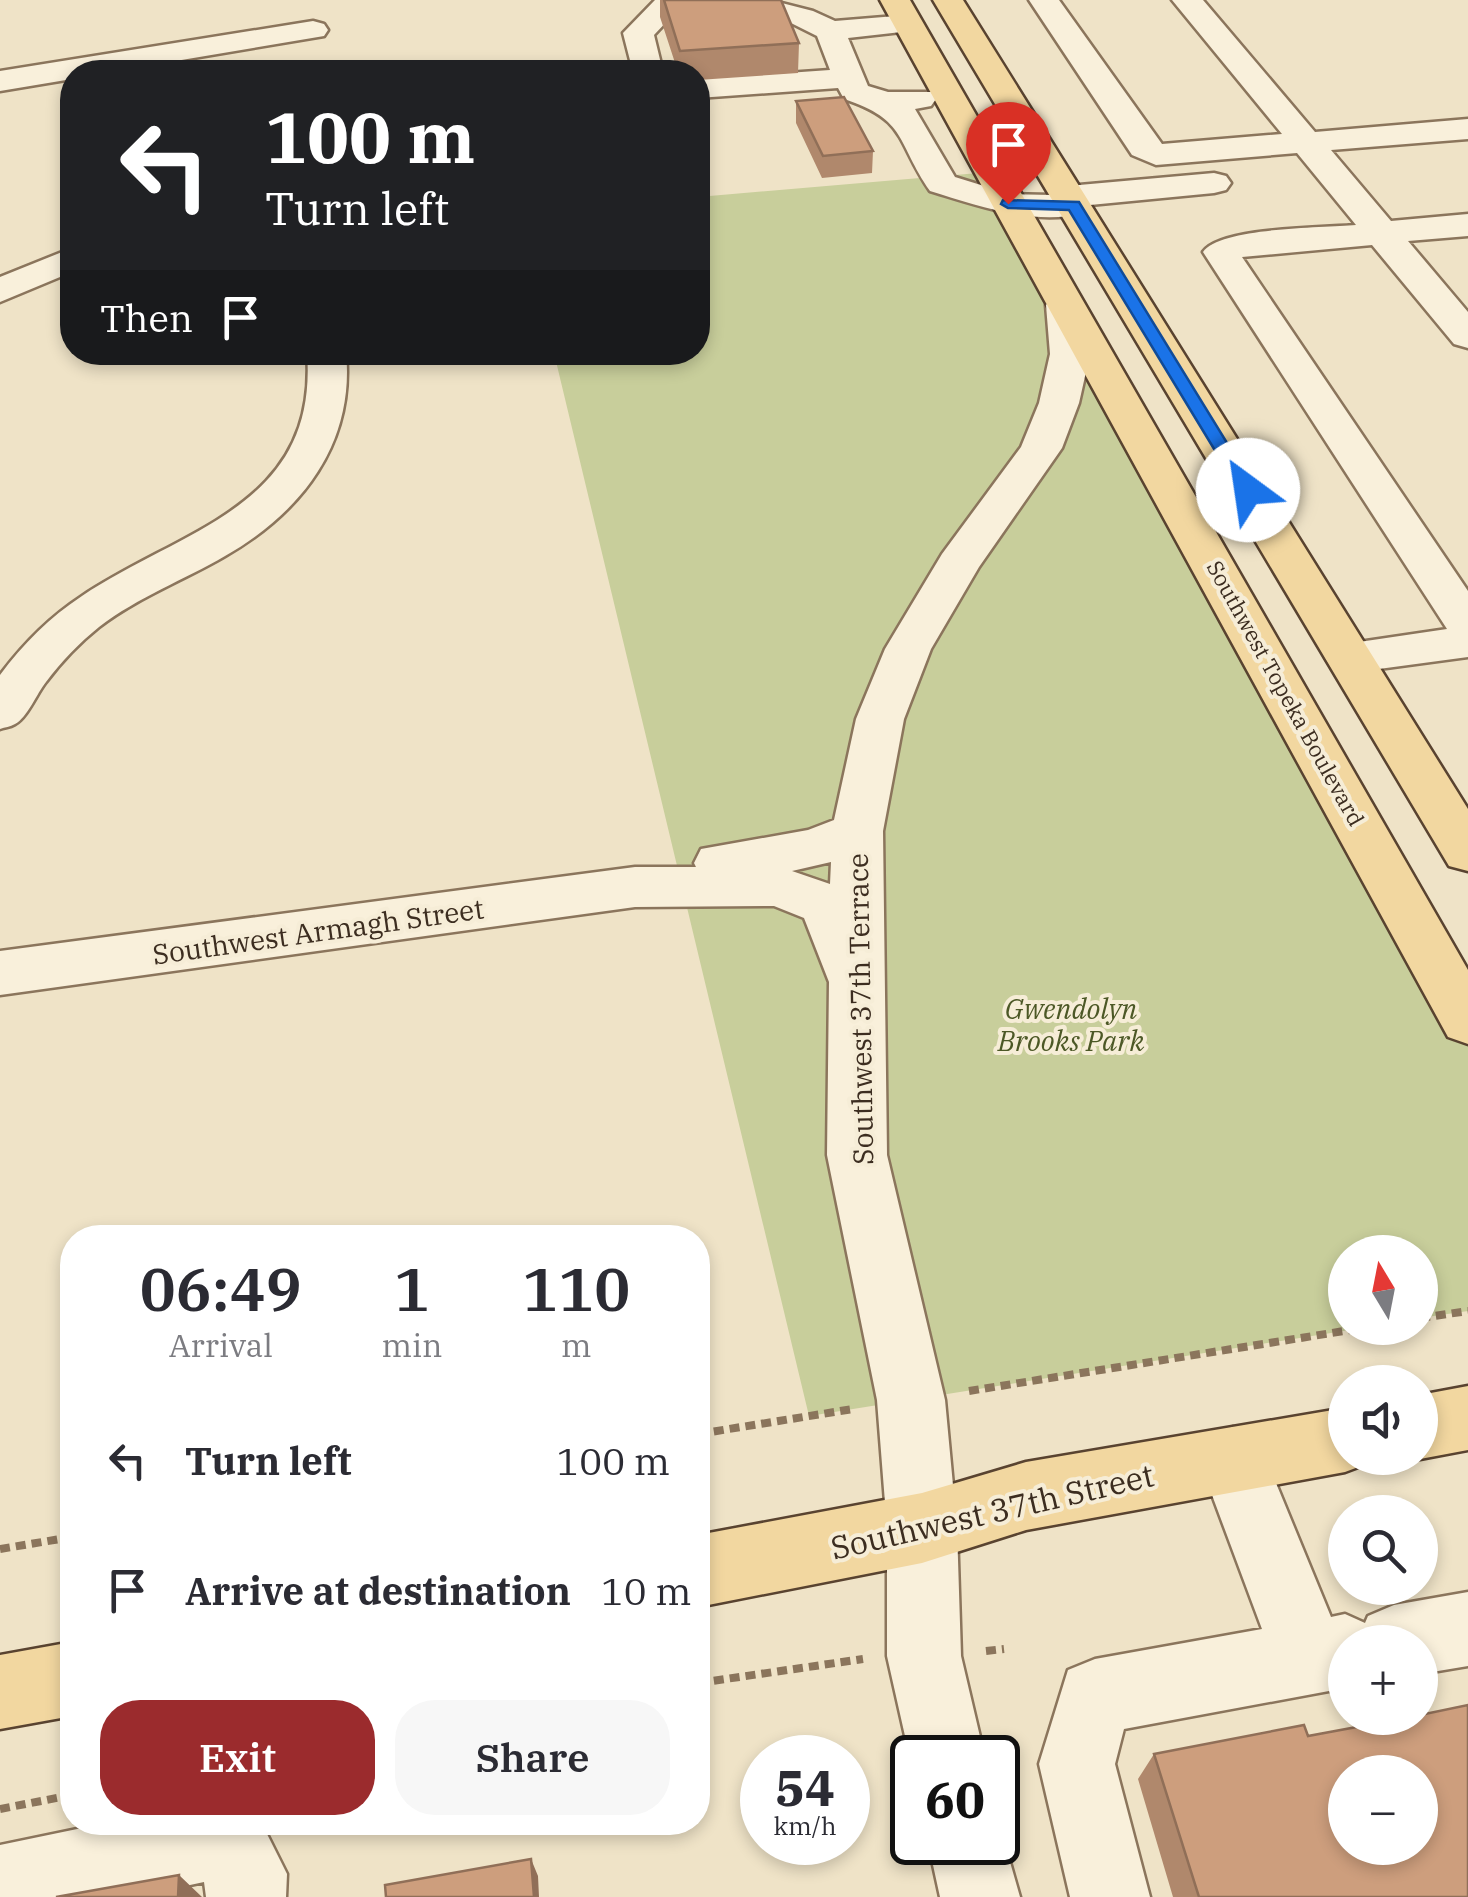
<!DOCTYPE html>
<meta charset="utf-8">
<style>
body{margin:0;font-family:"IBM Plex Serif",serif;background:#f7f7f7;color:#2b2b33;height:100vh;display:flex;flex-direction:column;font-size:38px;white-space:nowrap}
*{box-sizing:border-box;margin:0}
p{font-size:32px;color:#7c7c81}
.icon{flex:none;width:55px;height:55px;fill:none;stroke:currentColor;stroke-width:2;stroke-linecap:round;stroke-linejoin:round}
.map{position:relative;flex:1;overflow:hidden}
.details{position:absolute;left:60px;top:1225px;width:650px;height:610px;display:flex;flex-direction:column;background:#fff;border-radius:40px;box-shadow:0 5px 15px #0003}
.details>*{flex:none}
.hud{position:absolute;left:60px;top:60px;width:650px;height:305px;border-radius:40px;box-shadow:0 5px 15px #0003;background:#202124;color:#fff;overflow:hidden}
.needle{width:65px;rotate:350deg}
.tools{position:absolute;left:1328px;top:1235px;display:grid;gap:20px}
.tools a{display:grid;place-items:center;width:110px;height:110px;border-radius:50%;background:#fff;box-shadow:0 5px 15px #0003;font-size:50px}
.speed{position:absolute;left:740px;top:1735px;display:flex;gap:20px;font-size:50px;font-weight:700;text-align:center}
.speed>*{display:grid;place-content:center;width:130px;height:130px;border-radius:50%;background:#fff;box-shadow:0 5px 15px #0003;line-height:1}
.speed small{font-size:25px;font-weight:400}
.speed .limit{border:5px solid #111;border-radius:15px;background:#fff;color:#111}
.pin{position:absolute;display:grid;place-items:center;width:85px;height:85px;color:#fff;margin:-102px -42px;border-radius:50% 50% 50% 0;rotate:-45deg;box-shadow:0 0 10px #0007}
.pin .icon{rotate:45deg}
.me{position:absolute;width:110px;margin:-55px;rotate:329deg;stroke-linejoin:round;filter:drop-shadow(0 0 8px #0008)}
.turn{display:flex;align-items:center;gap:35px;height:210px;padding:0 40px;font-size:45px}
.turn .icon{width:130px;height:130px;stroke-width:2.5}
.turn b{display:block;font-size:70px;line-height:85px}
.then{display:flex;align-items:center;height:95px;padding:0 40px;background:#0003;gap:20px;font-size:38px}
.eta{display:flex;justify-content:space-evenly;align-items:center;height:170px;text-align:center}
.eta b{font-size:60px;font-weight:600;line-height:70px}
.cta{display:flex;gap:20px;margin-top:auto;padding:20px 40px}
.cta a{flex:1;height:115px;border-radius:40px;background:#9b2b2d;color:#fff;font-size:40px;font-weight:600;line-height:115px;text-align:center}
.cta a+a{background:#f7f7f7;color:#2b2b33}
ul{padding:0;list-style:none}
li{display:flex;align-items:center;gap:30px;height:130px;padding:0 40px}
li div{flex:1}
li b{display:block;font-size:38px}
li em{font-style:normal}
.map>svg:first-child{display:block}
.green{fill:#c8ce9b}
.lines{fill:none;stroke-linecap:round;stroke-linejoin:round}
.minor-casing{stroke:#8b755c;stroke-width:5}
.major-casing{stroke:#594330;stroke-width:5}
.path{stroke:#8b755c;stroke-width:8;stroke-dasharray:10 6;stroke-linecap:butt}
.minor{fill:#f9f0db;fill-rule:evenodd}
.major{fill:#f2d7a0;fill-rule:evenodd}
.wall{fill:#b0886c}
.shaded-wall{fill:#906f58}
.building{fill:#cd9e7d;stroke:#906f58;stroke-width:2.5;fill-rule:evenodd}
.route{fill:#1a73e8;stroke:#114b97;stroke-width:2.5}
.labels{text-anchor:middle;dominant-baseline:central;stroke-width:8;stroke-linejoin:round;paint-order:stroke}
.far-street-label{font-size:22px;fill:#3c2d20;stroke:#f6edd7}
.street-label{font-size:28px;fill:#3c2d20;stroke:#f6edd7}
.park-label{font-size:28px;font-style:italic;fill:#4c5826;stroke:#f6edd7}
.near-street-label{font-size:32px;fill:#3c2d20;stroke:#f6edd7}
</style>
<div class="map">
<svg width="1468" height="1897" viewBox="0 0 1468 1897">
<rect width="100%" height="100%" fill="#efe3c7"/>
<path class="green" d="M990 172 1468 1024V1311L1420 1318V1252H1345V1328H1362L809 1416 554 353 698 352V197Z"/>
<g class="lines">
<g class="minor-casing">
<path id="minor" d="M655 0H687L654 35 663 72H633L623 33Z
M719 0H770L813 11 835 21 908 15 919 18 923 24 919 30 848 38 868 86 888 92H931L936 99 931 106 915 109 955 177 1010 194 1051 195 1056 189 1068 186 1214 173 1226 176 1231 183 1226 190 1214 193 1090 205 1085 213C1033 226 979 206 930 191 896 142 908 120 844 99L838 88 698 98V79L830 70 817 36 791 23 724 6Z
M1029 0H1059L1162 144 1282 134 1172 0H1203L1315 132 1468 119V139L1331 150 1391 221 1468 214V236L1408 241 1468 312V348L1454 344 1372 245 1242 257 1468 591V657L1349 673 1332 668 1325 657 1332 646 1447 629 1203 252C1220 227 1323 228 1356 225L1297 153 1156 165 1132 155Z
M313 21 324 24 328 30 324 36 110 72H72V79L0 91V71Z
M72 248V272L0 302V277Z
M1065 294 1078 297 1084 305 1090 354 1079 403 1062 448 979 567 931 649 904 719 883 831 887 1155 945 1400 957 1528 961 1656 985 1758H912V1767L887 1656V1528L877 1400 827 1155 829 982 804 918 774 906 635 907 0 995V951L635 867H696L694 863 701 849 808 830 834 820 856 719 885 649 942 554 1021 447 1039 403 1050 354 1046 305 1052 297ZM831 862 830 884 792 871Z
M307 352H346C355 443 302 512 225 556 184 580 138 597 99 627 79 643 61 662 46 682 37 693 27 718 15 724 10 727 5 727 0 729V675C23 644 50 617 82 596 183 528 319 507 307 352Z
M1233 1427 1257 1437 1331 1617 1345 1614 1365 1623 1368 1616 1394 1605 1468 1592V1666L1420 1674V1642H1345V1688L1124 1729 1115 1764 1150 1897H1070L1039 1764 1068 1670 1095 1659 1262 1629 1199 1460 1209 1437Z
M998 1820 1020 1897H940L928 1842H998Z
M111 1822H261L287 1874 286 1897H206L204 1882 134 1897H0V1845Z"/>
</g>
<g class="major-casing">
<path id="major" d="M880 0H910L1468 970V1044L1448 1037Z
M933 0H963L1468 809V871L1449 866Z
M1468 1386V1450L1420 1459 1416 1458H1420V1395Z
M1345 1408V1458H1371L1369 1463 1345 1472 1026 1530 922 1563 698 1607V1535L922 1493 1026 1462Z
M72 1642V1716L0 1729V1655Z"/>
</g>
<path class="path" d="M1420 1318 1468 1311
M969 1391 1363 1328
M698 1434 853 1409
M0 1549 72 1537
M986 1651 1004 1649
M698 1683 863 1659
M0 1809 72 1795"/>
<use href="#minor" class="minor"/>
<use href="#major" class="major"/>
</g>
<path class="wall" d="M660 0H781L799 43 798 73 698 80V72H678L660 17Z
M796 101 873 151 872 173 822 178 796 123Z
M1308 1736 1468 1897H1173L1138 1779 1154 1754Z"/>
<path class="shaded-wall" d="M531 1859 538 1876 539 1897H534Z
M179 1875 202 1897H178Z"/>
<path class="building" d="M664 0H781L799 43 680 51Z
M844 97 873 151 823 156 796 101Z
M1468 1705V1897H1199L1154 1754 1304 1725 1308 1736 1405 1718H1420V1715ZM1345 1772H1420V1848H1345Z
M531 1859 534 1897H386L385 1885Z
M179 1875 178 1897H56Z"/>
<path class="route" d="M1003 200 1079 202 1256 490 1254 494 1248 496 1239 490 1069 210 1008 208 1001 204Z"/>
<g class="labels">
<g class="far-street-label">
<text transform="translate(1286 693) rotate(61)">Southwest Topeka Boulevard</text>
</g>
<g class="street-label">
<text transform="translate(318 931) rotate(-8)">Southwest Armagh Street</text>
<text transform="translate(860 1009) rotate(-91)">Southwest 37th Terrace</text>
</g>
<g class="park-label">
<text x="1071" y="1008">Gwendolyn<tspan x="1071" dy="32">Brooks Park</tspan></text>
</g>
<g class="near-street-label">
<text transform="translate(992 1511) rotate(-13)">Southwest 37th Street</text>
</g>
</g>
</svg>
<div class="tools">
<a><svg class="needle" viewBox="-14 -14 28 28"><path d="M0-13l5 13h-10z" fill="#e53935"/><path d="M0 13l5-13h-10z" fill="#7c7c81"/></svg></a>
<a><svg class="icon" aria-label="sound" viewBox="0 0 24 24"><path d="M4 9h4l5-4v14l-5-4H4zM17 9q2 3 0 6"/></svg></a>
<a><svg class="icon" aria-label="search" viewBox="0 0 24 24"><circle cx="10" cy="10" r="6"/><path d="M15 15l6 6"/></svg></a>
<a>+</a>
<a>−</a>
</div>
<div class="speed"><div>54<small>km/h</small></div><div class="limit">60</div></div>
<div class="pin" style="left:1008px;top:204px;background:#d93025"><svg class="icon" aria-label="arrive" viewBox="0 0 24 24"><path d="M6 21V4h12l-3 4 3 4H6"/></svg></div>
<svg class="me" style="left:1248px;top:490px" viewBox="-20 -20 40 40"><circle r="19" fill="#fff"/><path d="M0-13L10 11 0 6-10 11z" fill="#1a73e8"/></svg>
<div class="hud">
<div class="turn"><svg class="icon" aria-label="left" viewBox="0 0 24 24"><path d="M17 20v-9H6M10 6l-5 5 5 5"/></svg><div><b>100 m</b>Turn left</div></div>
<div class="then">Then<svg class="icon" aria-label="arrive" viewBox="0 0 24 24"><path d="M6 21V4h12l-3 4 3 4H6"/></svg></div>
</div>
<section class="details">
<div class="eta">
<div><b>06:49</b><p>Arrival</p></div>
<div><b>1</b><p>min</p></div>
<div><b>110</b><p>m</p></div>
</div>
<ul>
<li><svg class="icon" aria-label="left" viewBox="0 0 24 24"><path d="M17 20v-9H6M10 6l-5 5 5 5"/></svg><div><b>Turn left</b></div><em>100 m</em></li>
<li><svg class="icon" aria-label="arrive" viewBox="0 0 24 24"><path d="M6 21V4h12l-3 4 3 4H6"/></svg><div><b>Arrive at destination</b></div><em>10 m</em></li>
</ul>
<div class="cta"><a>Exit</a><a>Share</a></div>
</section>
</div>
